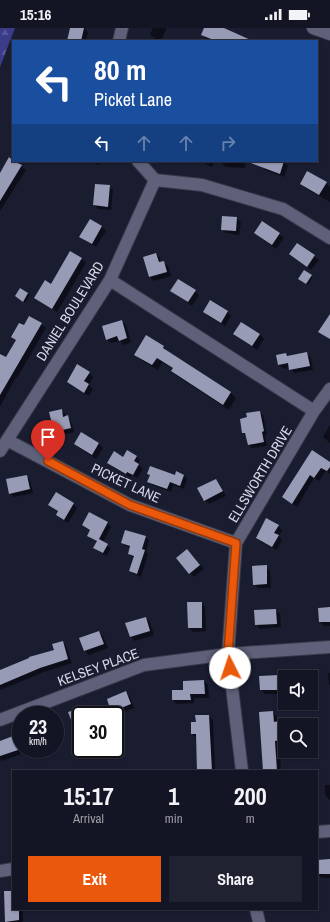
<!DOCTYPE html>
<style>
body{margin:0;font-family:"Archivo Narrow",sans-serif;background:#212231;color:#f1f3f6;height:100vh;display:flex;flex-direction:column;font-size:15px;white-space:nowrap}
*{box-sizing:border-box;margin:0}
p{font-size:13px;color:#9d9fa6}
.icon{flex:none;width:22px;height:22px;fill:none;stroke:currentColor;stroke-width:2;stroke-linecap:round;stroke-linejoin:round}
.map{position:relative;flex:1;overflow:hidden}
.panel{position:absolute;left:12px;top:742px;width:306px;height:140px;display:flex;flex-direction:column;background:#141524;border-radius:0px;box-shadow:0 1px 3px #0004,0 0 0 1px #333441}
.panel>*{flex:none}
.top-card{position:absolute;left:12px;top:12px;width:306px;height:122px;border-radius:0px;box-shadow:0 1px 3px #0004,0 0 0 1px #333441;background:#1a4fa0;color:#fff;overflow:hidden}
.fabs{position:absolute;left:278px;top:642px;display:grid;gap:8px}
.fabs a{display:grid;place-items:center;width:40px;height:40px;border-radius:0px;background:#141524;box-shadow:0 1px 3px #0004,0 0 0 1px #333441;font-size:20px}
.speed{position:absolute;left:12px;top:678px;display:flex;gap:8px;font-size:20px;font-weight:700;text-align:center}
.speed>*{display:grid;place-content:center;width:52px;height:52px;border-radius:50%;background:#141524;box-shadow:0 1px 3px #0004,0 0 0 1px #333441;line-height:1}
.speed small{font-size:10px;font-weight:400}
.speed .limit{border:2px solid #111;border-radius:6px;background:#fff;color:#111}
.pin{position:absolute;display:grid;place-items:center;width:34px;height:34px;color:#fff;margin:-41px -17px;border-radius:50% 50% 50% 0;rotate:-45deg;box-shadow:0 0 4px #0007}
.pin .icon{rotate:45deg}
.me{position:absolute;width:44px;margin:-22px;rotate:356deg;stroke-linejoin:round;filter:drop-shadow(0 0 3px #0008)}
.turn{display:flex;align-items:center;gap:14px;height:84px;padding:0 16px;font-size:18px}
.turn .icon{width:52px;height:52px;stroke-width:2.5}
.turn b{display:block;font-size:28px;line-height:34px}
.lanes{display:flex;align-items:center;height:38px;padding:0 16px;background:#0003;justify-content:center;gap:20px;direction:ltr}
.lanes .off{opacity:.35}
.eta{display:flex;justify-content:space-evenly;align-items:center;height:68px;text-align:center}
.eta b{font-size:24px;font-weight:700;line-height:28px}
.button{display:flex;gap:8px;margin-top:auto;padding:8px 16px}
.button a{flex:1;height:46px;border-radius:0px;background:#ea580c;color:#fff;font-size:16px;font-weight:700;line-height:46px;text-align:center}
.button a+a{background:#212231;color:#f1f3f6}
.status{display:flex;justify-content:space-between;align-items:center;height:28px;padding:0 20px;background:#141524;direction:ltr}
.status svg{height:11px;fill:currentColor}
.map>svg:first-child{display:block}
.forest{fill:url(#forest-firs)}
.shadow{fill:#0007}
.building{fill:#979bb5}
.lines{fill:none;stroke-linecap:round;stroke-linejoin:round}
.minor-casing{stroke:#373849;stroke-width:14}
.minor{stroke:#5e6179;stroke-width:12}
.route-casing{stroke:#983908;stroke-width:10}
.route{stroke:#ea580c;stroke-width:7}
.labels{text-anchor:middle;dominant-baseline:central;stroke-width:4;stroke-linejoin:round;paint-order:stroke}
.street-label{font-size:14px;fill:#d6d8e6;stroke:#1a1c30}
</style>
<div class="status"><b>15:16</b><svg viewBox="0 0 49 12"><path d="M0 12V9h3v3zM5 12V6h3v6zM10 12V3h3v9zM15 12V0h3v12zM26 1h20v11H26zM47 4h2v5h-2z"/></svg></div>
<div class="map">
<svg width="330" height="894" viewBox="0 0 330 894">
<defs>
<pattern id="forest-firs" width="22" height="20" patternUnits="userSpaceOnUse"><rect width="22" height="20" fill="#3a3b89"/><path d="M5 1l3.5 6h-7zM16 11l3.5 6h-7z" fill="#56579a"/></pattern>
</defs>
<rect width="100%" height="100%" fill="#1a1c30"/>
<path class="forest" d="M0 0H15L0 39Z"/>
<path class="shadow" d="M71 0H85L88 4 86 13H68Z
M153 0H167L161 13 154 10 150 6Z
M205 0H221L253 13H212L206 11 202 7Z
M9 131 21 138 26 142 0 183V146Z
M93 133H107L97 137Z
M199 133H214L212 139Z
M221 133H246L245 140 225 139Z
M262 133 284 134 288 138 284 149 265 142 261 138Z
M326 155 330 159V174L305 160 301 156Z
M109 158 113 162 111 182 98 181 94 176Z
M236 190 241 194 239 207 226 205 222 201Z
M262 194 284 210 276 221 255 205Z
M102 198 106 203 96 219 85 213 81 209Z
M298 216 319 232 311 242 290 226Z
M70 224 82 231 86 235 57 284 40 274 36 270 52 258Z
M156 226 160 230 161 235 163 234 168 238 171 248 154 253 150 249 145 230Z
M311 248 313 249 308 257 301 253Z
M20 261 30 267 25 275 18 270Z
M172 263H195L199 267 192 278Z
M204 284H227L231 288 225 298 208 288Z
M30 289 41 296 46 300 17 350 16 349 0 379V330H6Z
M121 293 126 297 131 314 124 317 120 313 111 315 107 311Z
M235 306H260L264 311 257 322 239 310Z
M146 309 164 319 168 325 231 365 236 370 229 382 177 348 172 343 174 341 162 334 158 342 141 332 136 327Z
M286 326 289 329 307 326 311 330 313 342 294 345 290 340 284 341 279 337Z
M89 345 93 349 89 357 93 361 89 368 72 358 68 354Z
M61 382 65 386 66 389 71 393 74 404 59 408 55 404Z
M260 384 263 387 267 407H265L267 418 252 420 249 417 247 409 243 405Z
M330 397V415L323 409Z
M81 405 99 416 103 420 96 431 79 420 75 416Z
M313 424 330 436V446L326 443 319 453 314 450 297 479 283 469Z
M136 428 140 432 138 436 143 441 137 450 132 447 130 449 113 439 109 435 123 430Z
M148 446 175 449 184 447 187 451 184 461 173 457 171 464 152 457 148 453 151 448Z
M26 448 30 452 33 465 14 469 10 465Z
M216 452 220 456 226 468 209 476 205 472Z
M73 476 77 480 68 495 61 491 57 487 59 484 50 477Z
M90 485 108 495 111 499 103 514 111 521 106 528 94 520 98 514 88 507 91 503 83 497Z
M278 498 282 502 279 508 282 512 277 522 261 514 257 510Z
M145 509 149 512 146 524 148 526 141 549 134 546 130 542 134 530 129 526 131 520 126 518 122 515Z
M191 526 204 541 194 549 190 545Z
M266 538 270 543 271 560H258L254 556Z
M201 575 205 579 206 603 193 604 189 600Z
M330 580V598H324L320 594 319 581Z
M276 582 280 586 281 599 260 601 256 596Z
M146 590 150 594 154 607 135 613 130 608Z
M99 604 103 608 108 620 89 627 85 623Z
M62 614 66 618 72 635 44 644 0 662V643L55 622Z
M328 645H330V657L329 656Z
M279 648 283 652V666H265L261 662Z
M204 653 208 657 209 670H194V675L177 676 173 672 184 663Z
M126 665 130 669 134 680 116 687 112 683Z
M88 679 92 683 93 687H81V700L78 701 73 696 70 684Z
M273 684 277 688V694L283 698 284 716 279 717 281 743H264Z
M209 688 213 692 215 743H199L196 710 192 706 197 695Z
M55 698 60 711 55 713Z
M12 709 16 714 21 726 2 733 0 731V714Z
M325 757H330V772L325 767Z
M330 832V850H322L318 846 317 833Z
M13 864V881H23V894H8L6 892Z"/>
<path class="building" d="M70 0H84L81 13H67Z
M204 0H224L253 13H216L201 7Z
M9 129 13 133 22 137 0 173V145Z
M248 133H284L280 146 248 134Z
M307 143 327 154 319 167 300 156Z
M95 156 110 157 108 179 93 177Z
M222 188 237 189 236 203 221 202Z
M90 191 102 198 92 216 79 209Z
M262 193 280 205 272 217 254 205Z
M297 215 315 227 307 239 289 226Z
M70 223 82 230 52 281 34 270 45 252 51 256Z
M156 225 159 234 164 233 167 244 149 249 143 229Z
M304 242 312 247 306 256 298 251Z
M178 251 196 262 188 274 170 263Z
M20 260 28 265 23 274 15 268Z
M210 272 228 283 221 295 203 284Z
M330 286V311L318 304Z
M29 288 42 295 0 367V326L6 329 16 312 11 309 19 295 24 297Z
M122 292 127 310 119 313 117 308 106 312 102 298Z
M241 294 260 306 252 318 233 306Z
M146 307 164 318 163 320 231 364 223 377 171 343 173 340 157 330 152 337 134 327Z
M307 324 310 338 289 342 288 335 278 337 276 327 286 325 287 328Z
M77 336 90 344 84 353 89 356 84 365 67 354Z
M62 381 63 389 68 387 71 400 54 404 49 384Z
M260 383 264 403 262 404 264 414 248 417 245 405H242L240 391 247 389 246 385Z
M81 404 99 415 92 427 74 416Z
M127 422 137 428 134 433 139 436 133 447 127 444 126 446 107 435 114 423 123 429Z
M312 422 330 434V439L327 443 321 440 314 450 310 447 292 476 282 469Z
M150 438 175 447 176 443 184 447 180 458 170 454 167 461 147 454 150 447 147 446Z
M27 447 30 461 9 466 6 451Z
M216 451 223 463 204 473 197 460Z
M56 464 74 475 64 492 56 487 58 483 48 477Z
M89 484 108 494 99 511 108 516 103 525 93 520 97 513 87 508 90 502 82 497Z
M266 490 279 497 274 505 279 507 272 519 256 510Z
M125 502 146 508 142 521 145 522 137 546 129 543 134 528 128 526 130 518 121 515Z
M187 521 200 537 189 546 176 530Z
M267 537V556L253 557 252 538Z
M187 574H202V600H188Z
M330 579V594H319L318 580Z
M276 581 277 596 255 597 254 582Z
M146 589 150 603 130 609 125 595Z
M99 603 104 616 84 623 79 610Z
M63 613 68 631 40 640 0 657V642L29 630V629L54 622 52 616Z
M279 647V662H260L259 648Z
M204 652 205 666H190L191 672H172V662H183V653Z
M126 663 131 676 111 684 107 671Z
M81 680V695L73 697 68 684Z
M273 683 274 694 279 693 280 712 275 713 277 743H263L259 684Z
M195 687H209L212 743H197L196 706H191V694H196Z
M13 708 18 722 0 728V713Z
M330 831V846H317V832Z
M4 863H13V881H19V892L5 894Z"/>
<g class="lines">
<g class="minor-casing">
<path id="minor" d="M313 0 330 6
M119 13 122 0
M138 133 155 152 202 157 283 181 330 210
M110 252 314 383
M7 412 130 477 236 515
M0 423 110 252 155 152
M0 692 144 637 228 626 330 619
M242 743 228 626 236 515 314 383 330 361
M317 804 330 803
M0 843 13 841
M256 881 259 894"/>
</g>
<use href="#minor" class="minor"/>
</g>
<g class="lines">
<g class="route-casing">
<path id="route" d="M48 433 130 477 236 515 228 626 230 640"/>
</g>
<use href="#route" class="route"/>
</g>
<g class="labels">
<g class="street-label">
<text transform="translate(70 283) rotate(-58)">DANIEL BOULEVARD</text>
<text transform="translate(260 446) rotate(-59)">ELLSWORTH DRIVE</text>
<text transform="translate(126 455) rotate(25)">PICKET LANE</text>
<text transform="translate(98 639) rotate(-20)">KELSEY PLACE</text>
</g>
</g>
</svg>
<div class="fabs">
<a><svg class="icon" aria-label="sound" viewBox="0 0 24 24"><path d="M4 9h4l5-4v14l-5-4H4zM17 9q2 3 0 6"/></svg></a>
<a><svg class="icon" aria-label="search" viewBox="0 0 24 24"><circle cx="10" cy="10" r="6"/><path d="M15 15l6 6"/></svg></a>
</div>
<div class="speed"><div>23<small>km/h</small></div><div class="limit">30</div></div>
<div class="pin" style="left:48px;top:433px;background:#d93025"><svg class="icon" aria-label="arrive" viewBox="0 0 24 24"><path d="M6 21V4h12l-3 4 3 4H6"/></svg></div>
<svg class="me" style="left:230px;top:640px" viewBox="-20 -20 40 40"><circle r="19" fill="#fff"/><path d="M0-13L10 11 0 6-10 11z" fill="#ea580c"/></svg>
<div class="top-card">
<div class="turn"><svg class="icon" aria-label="left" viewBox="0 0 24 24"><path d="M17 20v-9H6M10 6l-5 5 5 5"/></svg><div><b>80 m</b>Picket Lane</div></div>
<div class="lanes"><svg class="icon" aria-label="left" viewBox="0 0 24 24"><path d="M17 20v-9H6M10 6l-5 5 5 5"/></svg><svg class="icon off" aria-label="ahead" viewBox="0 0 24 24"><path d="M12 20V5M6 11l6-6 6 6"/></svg><svg class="icon off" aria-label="ahead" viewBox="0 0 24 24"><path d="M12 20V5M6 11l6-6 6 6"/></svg><svg class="icon off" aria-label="right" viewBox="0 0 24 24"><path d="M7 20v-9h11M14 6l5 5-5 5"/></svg></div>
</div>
<section class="panel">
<div class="eta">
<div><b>15:17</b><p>Arrival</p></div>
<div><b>1</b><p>min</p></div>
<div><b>200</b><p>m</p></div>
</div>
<div class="button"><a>Exit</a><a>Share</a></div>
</section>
</div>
